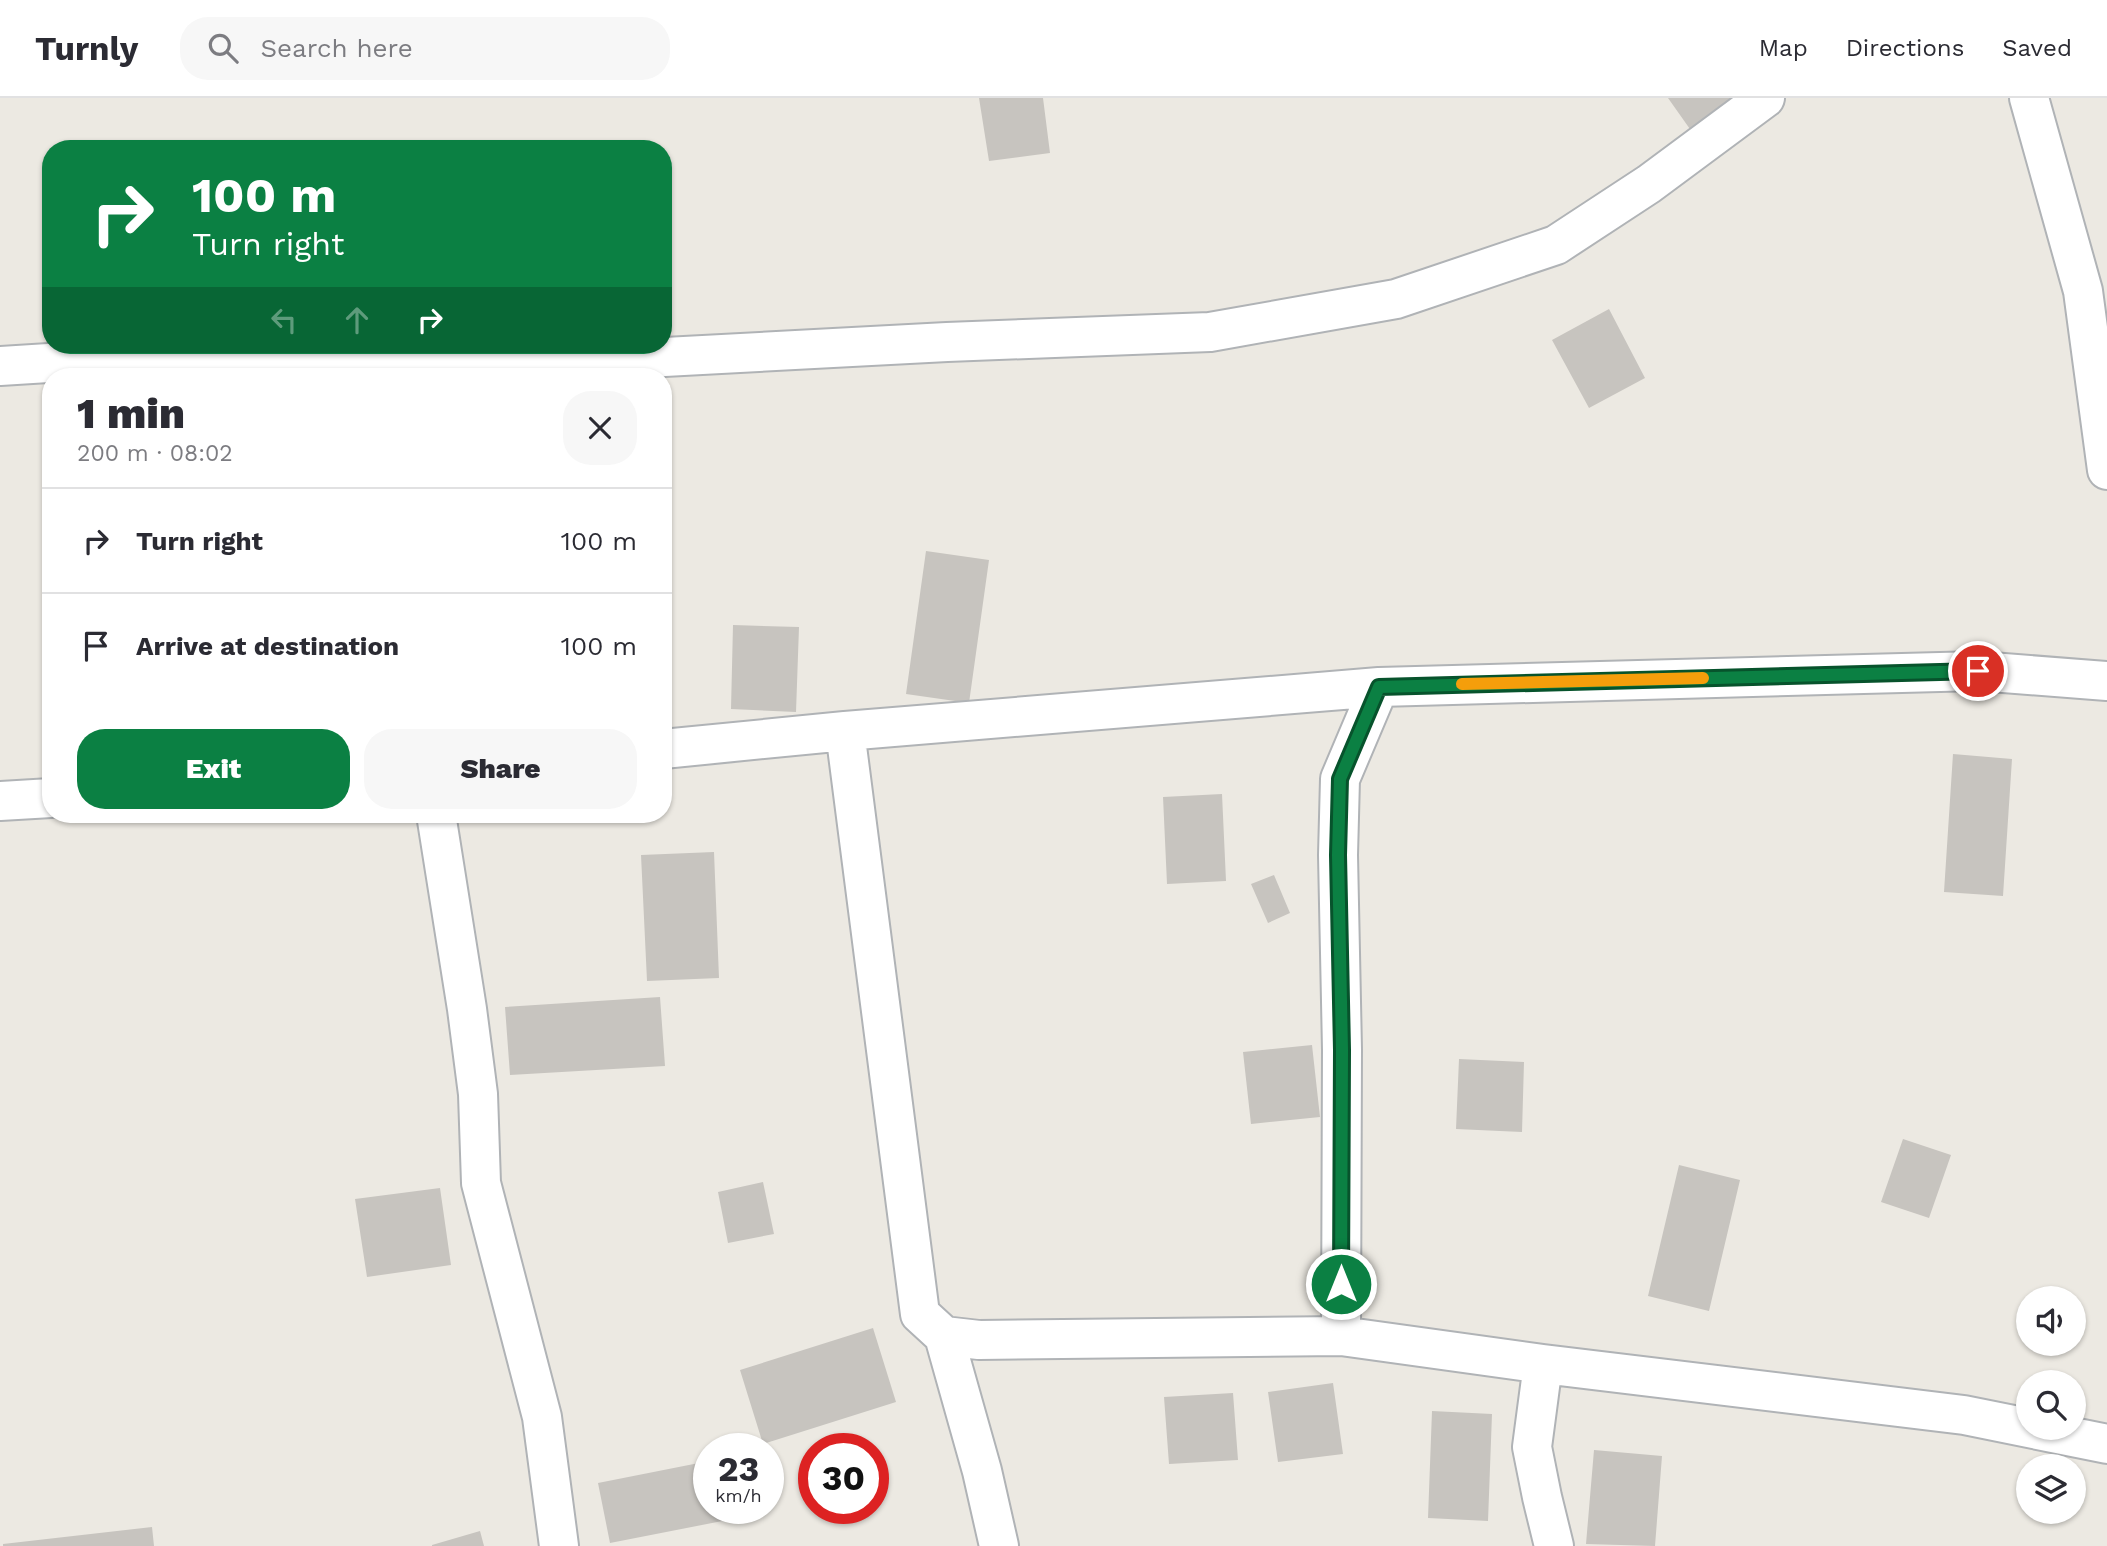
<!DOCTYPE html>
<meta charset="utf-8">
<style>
body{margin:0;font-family:"Work Sans",sans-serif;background:#f7f7f7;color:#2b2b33;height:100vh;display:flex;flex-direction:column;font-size:26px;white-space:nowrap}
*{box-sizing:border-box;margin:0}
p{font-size:23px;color:#7c7c81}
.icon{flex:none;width:38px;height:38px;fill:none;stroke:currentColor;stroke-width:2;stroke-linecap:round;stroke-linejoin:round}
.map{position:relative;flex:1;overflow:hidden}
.side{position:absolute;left:42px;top:270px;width:630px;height:455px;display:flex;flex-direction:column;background:#fff;border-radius:28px;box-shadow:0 2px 5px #0004}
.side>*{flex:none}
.top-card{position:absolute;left:42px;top:42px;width:630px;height:214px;border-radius:28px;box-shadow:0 2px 5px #0004;background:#0b8043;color:#fff;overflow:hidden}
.buttons{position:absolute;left:2016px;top:1188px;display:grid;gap:14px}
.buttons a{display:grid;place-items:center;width:70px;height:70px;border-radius:50%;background:#fff;box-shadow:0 2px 5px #0004;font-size:35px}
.speed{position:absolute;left:693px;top:1335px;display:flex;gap:14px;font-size:35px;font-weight:700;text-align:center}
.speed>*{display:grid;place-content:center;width:91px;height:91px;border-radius:50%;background:#fff;box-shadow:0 2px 5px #0004;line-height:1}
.speed small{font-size:18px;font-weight:400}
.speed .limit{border:10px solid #d22;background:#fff;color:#111}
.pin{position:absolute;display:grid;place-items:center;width:60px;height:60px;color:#fff;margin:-30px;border:4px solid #fff;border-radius:50%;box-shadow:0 2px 7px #0007}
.me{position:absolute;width:77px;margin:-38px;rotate:0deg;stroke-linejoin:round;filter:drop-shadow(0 0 5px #0008)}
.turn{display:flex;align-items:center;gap:24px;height:147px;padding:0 35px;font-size:32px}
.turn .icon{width:91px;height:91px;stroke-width:2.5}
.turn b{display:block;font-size:49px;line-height:60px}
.lanes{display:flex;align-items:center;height:66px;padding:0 35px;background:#0003;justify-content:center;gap:35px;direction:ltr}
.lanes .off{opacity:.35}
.round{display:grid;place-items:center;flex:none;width:74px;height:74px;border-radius:28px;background:#f7f7f7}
.headline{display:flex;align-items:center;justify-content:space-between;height:119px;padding:0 35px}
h1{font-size:42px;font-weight:800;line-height:52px}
.action{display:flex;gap:14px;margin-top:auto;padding:14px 35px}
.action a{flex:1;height:80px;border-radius:28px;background:#0b8043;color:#fff;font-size:28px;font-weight:800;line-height:80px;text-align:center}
.action a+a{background:#f7f7f7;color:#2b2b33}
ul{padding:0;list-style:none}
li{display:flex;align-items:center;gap:21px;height:105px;padding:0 35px;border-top:2px solid #e1e1e2}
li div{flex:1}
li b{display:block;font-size:26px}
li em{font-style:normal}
header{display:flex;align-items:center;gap:42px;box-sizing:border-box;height:98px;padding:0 35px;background:#fff;border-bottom:2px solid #e1e1e2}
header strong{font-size:33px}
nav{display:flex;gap:38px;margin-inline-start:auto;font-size:24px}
.search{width:490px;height:63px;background:#f7f7f7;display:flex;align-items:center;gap:18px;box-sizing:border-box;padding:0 24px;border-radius:28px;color:#7c7c81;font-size:26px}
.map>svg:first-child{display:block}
.building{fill:#c7c4bf}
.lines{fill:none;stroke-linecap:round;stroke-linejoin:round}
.minor-casing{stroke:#b0b3b6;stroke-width:42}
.minor{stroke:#fff;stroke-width:38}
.route-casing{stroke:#07532c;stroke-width:18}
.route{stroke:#0b8043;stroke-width:12}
.slow{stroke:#f59e0b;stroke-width:12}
</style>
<header>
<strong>Turnly</strong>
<div class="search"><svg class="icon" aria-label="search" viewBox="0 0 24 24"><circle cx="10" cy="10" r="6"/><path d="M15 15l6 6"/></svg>Search here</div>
<nav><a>Map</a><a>Directions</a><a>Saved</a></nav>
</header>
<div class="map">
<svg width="2107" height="1448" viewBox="0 0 2107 1448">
<rect width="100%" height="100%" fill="#ece9e2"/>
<path class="building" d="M979 0H1043L1050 55 989 63Z
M1668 0H1744L1697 41Z
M1609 211 1645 280 1589 310 1552 242Z
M926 453 989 462 969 605 906 596Z
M733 527 799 529 796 614 731 611Z
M1953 656 2012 661 2003 798 1944 794Z
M1222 696 1226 783 1167 786 1163 699Z
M714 754 719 880 647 883 641 757Z
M1274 777 1290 815 1268 825 1251 786Z
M660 899 665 968 510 977 505 909Z
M1312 947 1320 1019 1251 1026 1243 954Z
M1459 961 1524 964 1522 1034 1456 1031Z
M1903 1041 1951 1057 1929 1120 1881 1104Z
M1679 1067 1740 1082 1709 1213 1648 1198Z
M763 1084 774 1136 728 1145 718 1094Z
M440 1090 451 1167 367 1179 355 1101Z
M873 1230 896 1304 763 1346 740 1272Z
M1333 1285 1343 1356 1278 1364 1268 1294Z
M1233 1295 1238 1362 1169 1366 1164 1299Z
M1432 1313 1492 1316 1488 1423 1428 1420Z
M1594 1352 1662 1358 1655 1448 1586 1446Z
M709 1363V1410H757L758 1416 610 1445 598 1385Z
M152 1429 154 1448H3V1446Z
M480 1433 484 1448H432V1447Z"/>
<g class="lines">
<g class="minor-casing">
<path id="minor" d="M2029 0 2083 193 2107 372
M0 268 192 256 608 262 947 244 1210 234 1396 201 1556 147 1649 86 1765 0
M845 633 1379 589 1978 573 2107 583
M663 651 845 633 920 1216 944 1238 979 1242 1341 1238 1543 1266 1964 1317 2107 1346
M0 703 51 700
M436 716 467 911 478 996 481 1085 542 1319 559 1448
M944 1238 982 1373 999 1448
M1341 1238 1342 952 1338 757 1340 681 1379 589
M1543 1266 1532 1349 1542 1399 1554 1448"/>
</g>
<use href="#minor" class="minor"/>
</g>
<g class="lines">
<g class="route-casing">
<path id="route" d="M1341 1186 1342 952 1338 757 1340 681 1379 589 1978 573"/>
</g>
<use href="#route" class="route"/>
<path class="slow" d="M1462 586 1703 580"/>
</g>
</svg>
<div class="buttons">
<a><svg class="icon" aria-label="sound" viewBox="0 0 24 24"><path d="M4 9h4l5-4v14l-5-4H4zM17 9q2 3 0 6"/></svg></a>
<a><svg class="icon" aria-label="search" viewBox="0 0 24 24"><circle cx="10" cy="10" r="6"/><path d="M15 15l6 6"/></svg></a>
<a><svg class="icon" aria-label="layers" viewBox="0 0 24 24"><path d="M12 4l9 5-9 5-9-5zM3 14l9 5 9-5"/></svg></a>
</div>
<div class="speed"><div>23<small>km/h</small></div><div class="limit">30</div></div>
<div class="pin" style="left:1978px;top:573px;background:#d93025"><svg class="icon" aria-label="arrive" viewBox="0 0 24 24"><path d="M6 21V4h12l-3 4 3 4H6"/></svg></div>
<svg class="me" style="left:1341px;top:1186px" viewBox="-20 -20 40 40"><circle r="17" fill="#0b8043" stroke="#fff" stroke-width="3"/><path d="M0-11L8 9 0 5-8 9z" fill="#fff"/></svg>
<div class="top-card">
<div class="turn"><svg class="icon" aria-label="right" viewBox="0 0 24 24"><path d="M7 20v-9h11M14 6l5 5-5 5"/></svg><div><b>100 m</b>Turn right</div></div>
<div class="lanes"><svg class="icon off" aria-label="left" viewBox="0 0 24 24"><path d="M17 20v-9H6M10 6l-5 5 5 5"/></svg><svg class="icon off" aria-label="ahead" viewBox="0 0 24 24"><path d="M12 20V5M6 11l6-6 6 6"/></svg><svg class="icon" aria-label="right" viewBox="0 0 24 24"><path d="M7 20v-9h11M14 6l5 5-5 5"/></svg></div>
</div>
<section class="side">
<div class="headline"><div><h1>1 min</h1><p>200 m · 08:02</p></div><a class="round"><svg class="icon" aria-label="close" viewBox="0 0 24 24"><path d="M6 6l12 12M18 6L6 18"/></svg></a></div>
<ul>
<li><svg class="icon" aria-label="right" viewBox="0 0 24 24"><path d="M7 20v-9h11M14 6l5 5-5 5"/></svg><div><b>Turn right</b></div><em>100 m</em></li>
<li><svg class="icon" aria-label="arrive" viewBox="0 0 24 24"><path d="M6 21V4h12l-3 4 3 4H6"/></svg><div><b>Arrive at destination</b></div><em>100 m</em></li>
</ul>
<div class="action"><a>Exit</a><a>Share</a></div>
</section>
</div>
